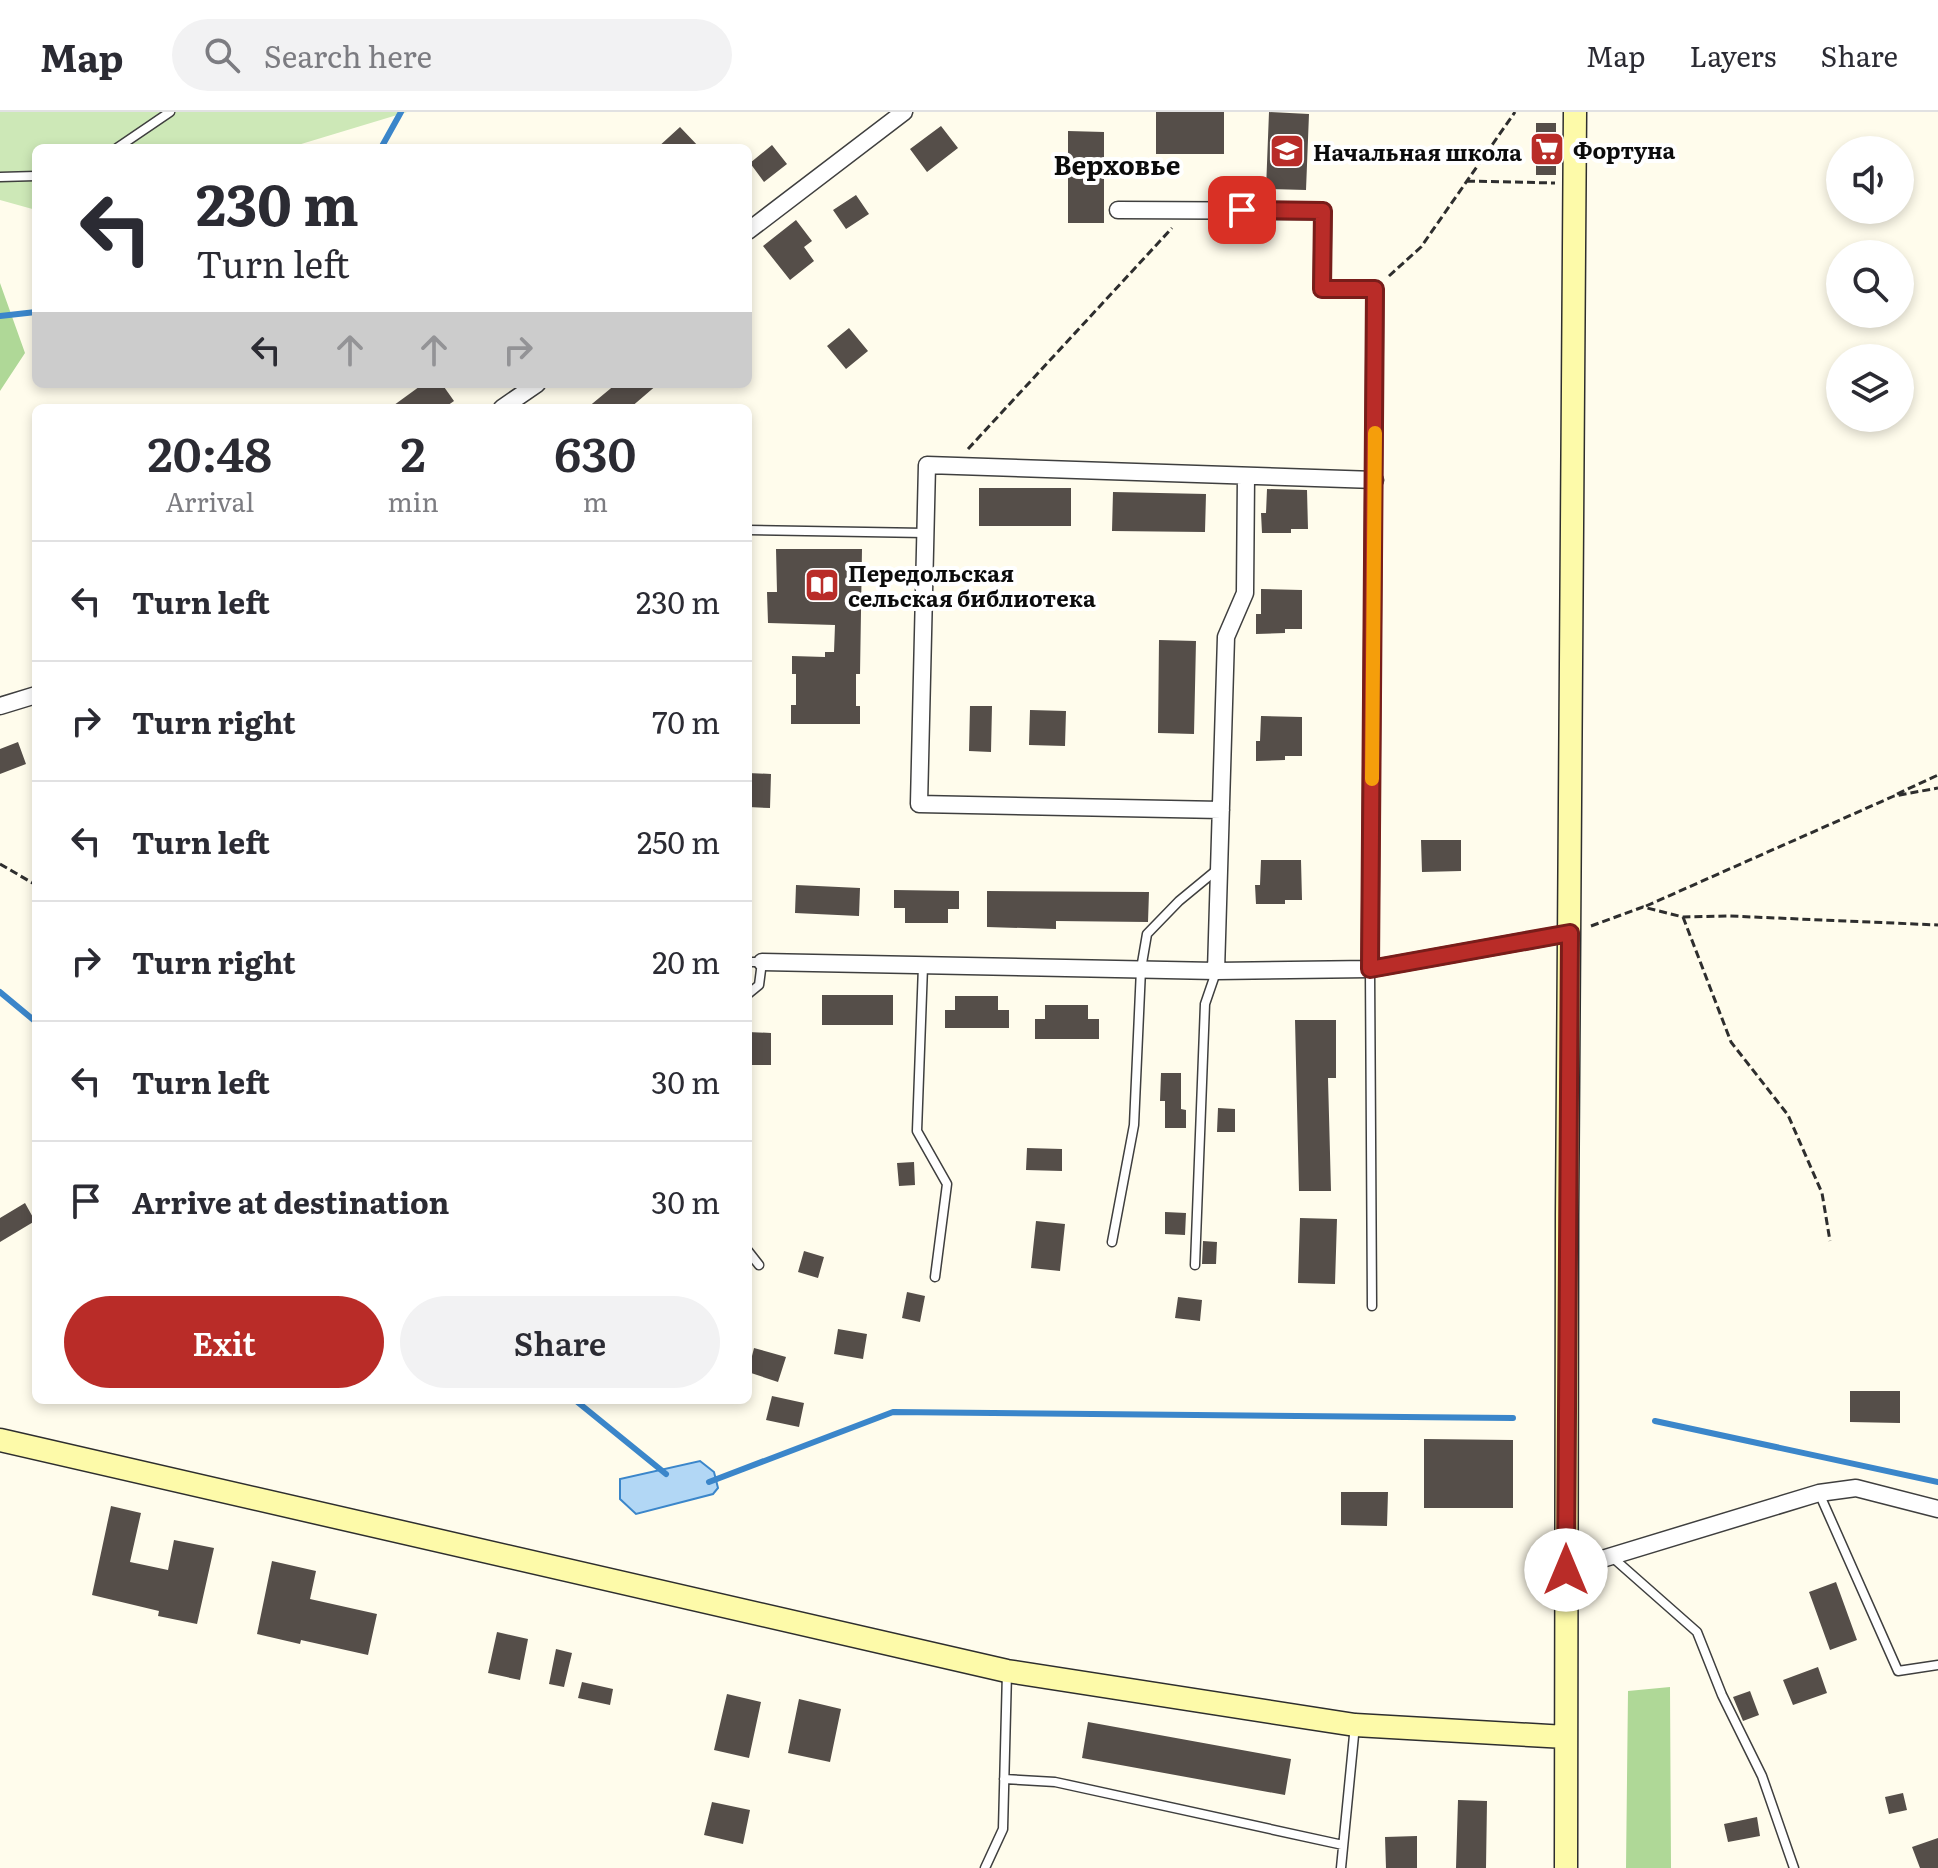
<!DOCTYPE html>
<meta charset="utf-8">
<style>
body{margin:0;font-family:Literata,serif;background:#f2f2f3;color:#2b2b33;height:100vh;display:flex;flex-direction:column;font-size:30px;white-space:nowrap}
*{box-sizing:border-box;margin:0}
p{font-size:26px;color:#7c7c81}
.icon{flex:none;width:44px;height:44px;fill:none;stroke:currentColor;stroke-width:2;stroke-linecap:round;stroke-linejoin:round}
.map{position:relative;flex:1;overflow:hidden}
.details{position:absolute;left:32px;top:292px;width:720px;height:1000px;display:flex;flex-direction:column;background:#fff;border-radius:12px;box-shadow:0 4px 12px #0003}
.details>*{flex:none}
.guide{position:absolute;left:32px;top:32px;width:720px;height:244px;border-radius:12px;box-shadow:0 4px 12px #0003;background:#fff;color:#2b2b33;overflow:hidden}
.controls{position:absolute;left:1826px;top:24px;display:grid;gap:16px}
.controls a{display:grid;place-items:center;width:88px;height:88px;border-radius:50%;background:#fff;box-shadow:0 4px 12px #0003;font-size:40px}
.pin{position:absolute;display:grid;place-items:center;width:68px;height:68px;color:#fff;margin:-34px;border-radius:16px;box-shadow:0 4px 12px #0006}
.me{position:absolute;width:88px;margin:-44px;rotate:0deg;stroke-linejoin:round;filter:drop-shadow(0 0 6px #0008)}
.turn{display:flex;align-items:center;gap:28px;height:168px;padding:0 32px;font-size:36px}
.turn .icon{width:104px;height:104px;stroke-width:2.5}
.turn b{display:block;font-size:56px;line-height:68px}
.lanes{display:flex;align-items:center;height:76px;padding:0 32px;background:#0003;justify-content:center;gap:40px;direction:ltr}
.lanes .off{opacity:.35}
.eta{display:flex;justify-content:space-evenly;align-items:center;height:136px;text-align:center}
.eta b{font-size:48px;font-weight:600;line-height:56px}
.cta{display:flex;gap:16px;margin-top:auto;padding:16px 32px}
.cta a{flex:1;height:92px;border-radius:48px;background:#b92c28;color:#fff;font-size:32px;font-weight:600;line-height:92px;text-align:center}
.cta a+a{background:#f2f2f3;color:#2b2b33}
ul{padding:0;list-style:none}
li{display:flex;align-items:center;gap:24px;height:120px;padding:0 32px;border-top:2px solid #e1e1e2}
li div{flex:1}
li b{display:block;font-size:30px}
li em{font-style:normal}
header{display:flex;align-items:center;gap:48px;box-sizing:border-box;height:112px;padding:0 40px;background:#fff;border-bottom:2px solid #e1e1e2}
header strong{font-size:38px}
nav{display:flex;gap:44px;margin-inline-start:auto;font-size:28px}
.search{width:560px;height:72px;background:#f2f2f3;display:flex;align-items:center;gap:20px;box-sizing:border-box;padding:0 28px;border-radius:44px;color:#7c7c81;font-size:30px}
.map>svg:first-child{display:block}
.green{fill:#cde8b7}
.forest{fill:#afd897}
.water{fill:#b2d7f5;stroke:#3b86ca;stroke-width:2}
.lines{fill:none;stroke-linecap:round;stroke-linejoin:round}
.stream{stroke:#3b86ca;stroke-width:6}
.building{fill:#554e49}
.lane-casing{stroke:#3f3f3f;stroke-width:11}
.street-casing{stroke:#3f3f3f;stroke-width:19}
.secondary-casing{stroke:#2e2e2e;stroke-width:25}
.path{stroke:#2e2e2e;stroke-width:3;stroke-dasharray:8 4;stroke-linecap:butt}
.lane{stroke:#fff;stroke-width:8}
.street{stroke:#fff;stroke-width:16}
.secondary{stroke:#fdfaa9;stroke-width:22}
.route-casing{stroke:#781d1a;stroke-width:20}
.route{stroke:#b92c28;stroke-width:14}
.slow{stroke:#f59e0b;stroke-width:14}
.labels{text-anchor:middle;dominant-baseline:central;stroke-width:8;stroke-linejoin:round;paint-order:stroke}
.poi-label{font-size:22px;font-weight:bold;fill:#0c0c0c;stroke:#fff;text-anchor:start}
.quarter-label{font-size:26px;font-weight:bold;fill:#0c0c0c;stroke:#fff}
</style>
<header>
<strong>Map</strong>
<div class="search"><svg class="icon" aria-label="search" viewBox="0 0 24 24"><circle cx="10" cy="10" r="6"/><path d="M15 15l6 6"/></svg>Search here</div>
<nav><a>Map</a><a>Layers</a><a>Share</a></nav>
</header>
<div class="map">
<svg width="1938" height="1756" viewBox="0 0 1938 1756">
<rect width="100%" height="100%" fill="#fffcec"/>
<path class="green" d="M0 0H407L288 36H36V98L0 88Z"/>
<path class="forest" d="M0 171 25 241 0 279Z
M1670 1575 1671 1756H1626L1628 1579Z"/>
<path class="water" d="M700 1349 714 1360 718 1376 713 1382 636 1402 620 1387V1367Z"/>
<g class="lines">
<path class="stream" d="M381 36 401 0
M0 204 36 200
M0 880 36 910
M575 1288 666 1362
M1655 1309 1938 1370
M709 1370 893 1300 1513 1306"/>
</g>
<path class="building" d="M1156 0H1224V42H1156Z
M1269 0 1309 2 1306 78 1266 77Z
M1536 11H1556V63H1536Z
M941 14 958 36 927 60 910 37Z
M680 15 700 36H657Z
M1068 19 1104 20V111H1068Z
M772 33 787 52 764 70 750 51Z
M856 83 869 102 846 117 833 98Z
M796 108 812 129 804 135 814 149 790 168 763 134Z
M849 216 868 239 846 257 827 234Z
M423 272H442L454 289 444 296H390Z
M616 272H658L630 296H587Z
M979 376H1071V414H979Z
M1267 377 1307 378 1308 417H1291V421H1262L1261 401H1266Z
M1113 380 1206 382 1205 420 1112 419Z
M776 437H862L860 562H856V594H860V612H791V593H796V562H792V544L825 545V540H834L835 513 768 511 767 480H777Z
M1261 477 1302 478V517H1285V521L1256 522V502H1261Z
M1159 528 1196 529 1194 622 1158 621Z
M970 594H992L991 640 969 639Z
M1030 598 1066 599 1065 634 1029 633Z
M1261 604 1302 605V644H1285V648L1256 649V629H1260Z
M18 630 26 652 0 662V637Z
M748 661 771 662 770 696 748 695Z
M1421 728H1461V759L1422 760Z
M1261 748H1301L1302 788H1285V792H1256L1255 773H1260Z
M796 773 860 776 859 804 795 801Z
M894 778 959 779V797H948V811H905V796H894Z
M987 779 1149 780 1148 810 1056 809V817L987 815Z
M822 883H893V913H822Z
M955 884H998V898H1009V916H945V898H955Z
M1045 893H1088V907H1099V927H1035V907H1045Z
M1295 908H1336V966H1328L1331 1079H1299Z
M748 920 771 921V953H748Z
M1161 961H1181V997L1186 998V1016H1165V989H1160Z
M1218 996 1235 997V1020H1217Z
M1027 1036 1062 1037V1059L1026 1058Z
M914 1050 915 1073 899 1074 897 1051Z
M25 1091 35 1109 0 1130V1106Z
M1165 1100 1186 1101 1185 1123 1165 1122Z
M1300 1106 1337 1107 1335 1172 1298 1171Z
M1036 1109 1065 1112 1060 1159 1031 1156Z
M1203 1129 1217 1130 1216 1152H1202Z
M804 1139 824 1145 818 1166 798 1160Z
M907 1180 925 1184 920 1210 902 1206Z
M1178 1185 1202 1188 1200 1209 1175 1206Z
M838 1217 867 1222 863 1247 834 1242Z
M754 1236 786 1245 778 1270 748 1260Z
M1850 1279H1900V1311L1850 1310Z
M772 1284 804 1291 799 1315 766 1308Z
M1424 1327 1513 1328V1396H1424Z
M1341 1380H1388L1387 1414 1341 1413Z
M111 1394 141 1401 130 1450 168 1458 174 1428 214 1436 197 1512 158 1504 159 1499 92 1483Z
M272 1449 316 1459 310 1487 377 1502 368 1543 301 1528 300 1532 257 1522Z
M1836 1470 1857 1528 1830 1538 1809 1480Z
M497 1520 528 1527 520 1568 488 1561Z
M556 1537 572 1541 564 1575 549 1572Z
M1818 1555 1827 1581 1793 1593 1783 1568Z
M582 1570 613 1577 610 1593 578 1586Z
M1750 1579 1759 1603 1743 1609 1733 1585Z
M727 1582 761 1590 749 1646 714 1638Z
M799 1587 841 1597 830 1650 788 1641Z
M1088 1610 1291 1647 1285 1683 1082 1646Z
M1903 1681 1907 1698 1889 1702 1885 1685Z
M1458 1688 1487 1689 1486 1756H1456Z
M712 1690 750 1698 743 1732 704 1723Z
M1757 1705 1760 1724 1728 1730 1724 1712Z
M1417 1724V1756H1386L1385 1725Z
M1938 1726V1756H1920L1912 1735Z"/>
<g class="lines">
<g class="lane-casing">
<path id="lane" d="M117 36 170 0
M0 65 36 64
M748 418 925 421
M748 850H762L759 873 748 882
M923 854 917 1019 947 1072 935 1165
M1370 858 1372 1194
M1112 1130 1134 1013 1141 857 1147 822 1179 789 1219 756
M748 1139 759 1153
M1195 1153 1205 892 1216 860
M1819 1381 1898 1559 1938 1553
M1612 1445 1697 1520 1722 1583 1762 1664 1794 1756
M1004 1667 1055 1670 1343 1733
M985 1756 1003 1717 1007 1560
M1341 1756 1355 1613"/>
</g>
<g class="street-casing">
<path id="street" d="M1118 98 1323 99 1322 177H1375L1370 857
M748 119 904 0
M502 296 537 272
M0 594 36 583
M1221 698 919 692 927 353 1375 368
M762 850 1216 859 1370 857 1570 821
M1216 859 1226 525 1245 481 1246 364
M1566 1458 1819 1381 1856 1376 1938 1397"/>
</g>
<g class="secondary-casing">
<path id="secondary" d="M0 1328 1007 1559 1355 1613 1566 1625
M1566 1756 1567 1104 1575 0"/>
</g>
<path class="path" d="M1467 69 1555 71
M1389 164 1421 135 1515 0
M968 337 1172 116
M1897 682 1938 663
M0 752 36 773
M1646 794 1894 684 1938 676
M1683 805 1731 930 1788 1003 1822 1081 1830 1129
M1591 814 1643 795 1683 805 1730 804 1938 813"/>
<use href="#lane" class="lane"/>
<use href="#street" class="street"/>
<use href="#secondary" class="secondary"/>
</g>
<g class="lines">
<g class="route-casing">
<path id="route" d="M1242 98 1323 99 1322 177H1375L1370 857 1570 821 1566 1458"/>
</g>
<use href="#route" class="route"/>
<path class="slow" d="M1372 667 1375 321"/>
</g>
<defs>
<g id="supermarket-square" transform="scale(1.8)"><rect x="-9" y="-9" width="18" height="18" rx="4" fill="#b92c28" stroke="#fff"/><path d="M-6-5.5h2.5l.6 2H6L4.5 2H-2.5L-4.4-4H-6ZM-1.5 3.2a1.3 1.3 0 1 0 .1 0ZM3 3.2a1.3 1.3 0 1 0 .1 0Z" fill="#fff"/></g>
<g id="school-square" transform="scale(1.8)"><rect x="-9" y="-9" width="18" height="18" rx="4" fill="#b92c28" stroke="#fff"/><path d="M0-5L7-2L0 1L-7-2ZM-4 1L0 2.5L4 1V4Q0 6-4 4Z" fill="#fff"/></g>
<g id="library-square" transform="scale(1.8)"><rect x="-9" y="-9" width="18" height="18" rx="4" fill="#b92c28" stroke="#fff"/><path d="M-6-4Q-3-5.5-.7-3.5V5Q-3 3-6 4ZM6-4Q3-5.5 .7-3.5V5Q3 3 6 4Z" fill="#fff"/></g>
</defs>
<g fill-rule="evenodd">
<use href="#supermarket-square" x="1547" y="37"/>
<use href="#school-square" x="1287" y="39"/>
<use href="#library-square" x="822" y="473"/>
</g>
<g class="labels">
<g class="poi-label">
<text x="1573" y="37">Фортуна</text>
<text x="1313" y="39">Начальная школа</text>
<text x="848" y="460">Передольская<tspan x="848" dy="25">сельская библиотека</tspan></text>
</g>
<g class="quarter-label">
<text x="1117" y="51">Верховье</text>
</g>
</g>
</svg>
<div class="controls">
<a><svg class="icon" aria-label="sound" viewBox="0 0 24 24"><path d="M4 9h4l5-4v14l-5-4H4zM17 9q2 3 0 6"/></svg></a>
<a><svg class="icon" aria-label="search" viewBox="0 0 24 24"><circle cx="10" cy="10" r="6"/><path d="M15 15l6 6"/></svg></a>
<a><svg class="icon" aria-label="layers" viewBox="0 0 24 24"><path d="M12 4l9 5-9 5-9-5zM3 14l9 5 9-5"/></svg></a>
</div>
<div class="pin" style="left:1242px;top:98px;background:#d93025"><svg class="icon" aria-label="arrive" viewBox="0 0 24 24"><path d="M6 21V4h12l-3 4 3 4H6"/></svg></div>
<svg class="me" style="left:1566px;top:1458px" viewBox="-20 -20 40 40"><circle r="19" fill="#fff"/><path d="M0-13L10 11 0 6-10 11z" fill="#b92c28"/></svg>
<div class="guide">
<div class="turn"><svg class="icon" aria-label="left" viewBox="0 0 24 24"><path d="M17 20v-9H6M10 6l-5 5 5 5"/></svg><div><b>230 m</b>Turn left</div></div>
<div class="lanes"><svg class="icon" aria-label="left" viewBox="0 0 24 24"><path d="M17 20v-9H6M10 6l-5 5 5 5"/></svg><svg class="icon off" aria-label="ahead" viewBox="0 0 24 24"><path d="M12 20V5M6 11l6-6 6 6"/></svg><svg class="icon off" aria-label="ahead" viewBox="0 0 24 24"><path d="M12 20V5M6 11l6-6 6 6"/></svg><svg class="icon off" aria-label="right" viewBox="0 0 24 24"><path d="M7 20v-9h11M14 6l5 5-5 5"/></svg></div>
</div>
<section class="details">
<div class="eta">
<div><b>20:48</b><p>Arrival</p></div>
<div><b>2</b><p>min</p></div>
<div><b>630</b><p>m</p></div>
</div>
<ul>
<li><svg class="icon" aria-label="left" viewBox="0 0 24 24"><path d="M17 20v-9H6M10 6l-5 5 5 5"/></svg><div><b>Turn left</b></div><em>230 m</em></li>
<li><svg class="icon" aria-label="right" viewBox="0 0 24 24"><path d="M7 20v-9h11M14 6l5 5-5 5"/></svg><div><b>Turn right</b></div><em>70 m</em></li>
<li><svg class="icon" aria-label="left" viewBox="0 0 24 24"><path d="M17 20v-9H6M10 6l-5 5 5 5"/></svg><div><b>Turn left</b></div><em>250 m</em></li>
<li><svg class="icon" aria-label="right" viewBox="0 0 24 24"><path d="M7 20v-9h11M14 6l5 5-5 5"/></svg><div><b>Turn right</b></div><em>20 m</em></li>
<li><svg class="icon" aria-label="left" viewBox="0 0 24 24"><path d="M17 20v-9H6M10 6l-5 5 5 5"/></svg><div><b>Turn left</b></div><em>30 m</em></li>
<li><svg class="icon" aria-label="arrive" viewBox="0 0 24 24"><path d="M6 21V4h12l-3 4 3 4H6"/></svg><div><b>Arrive at destination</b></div><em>30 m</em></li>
</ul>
<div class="cta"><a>Exit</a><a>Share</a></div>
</section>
</div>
